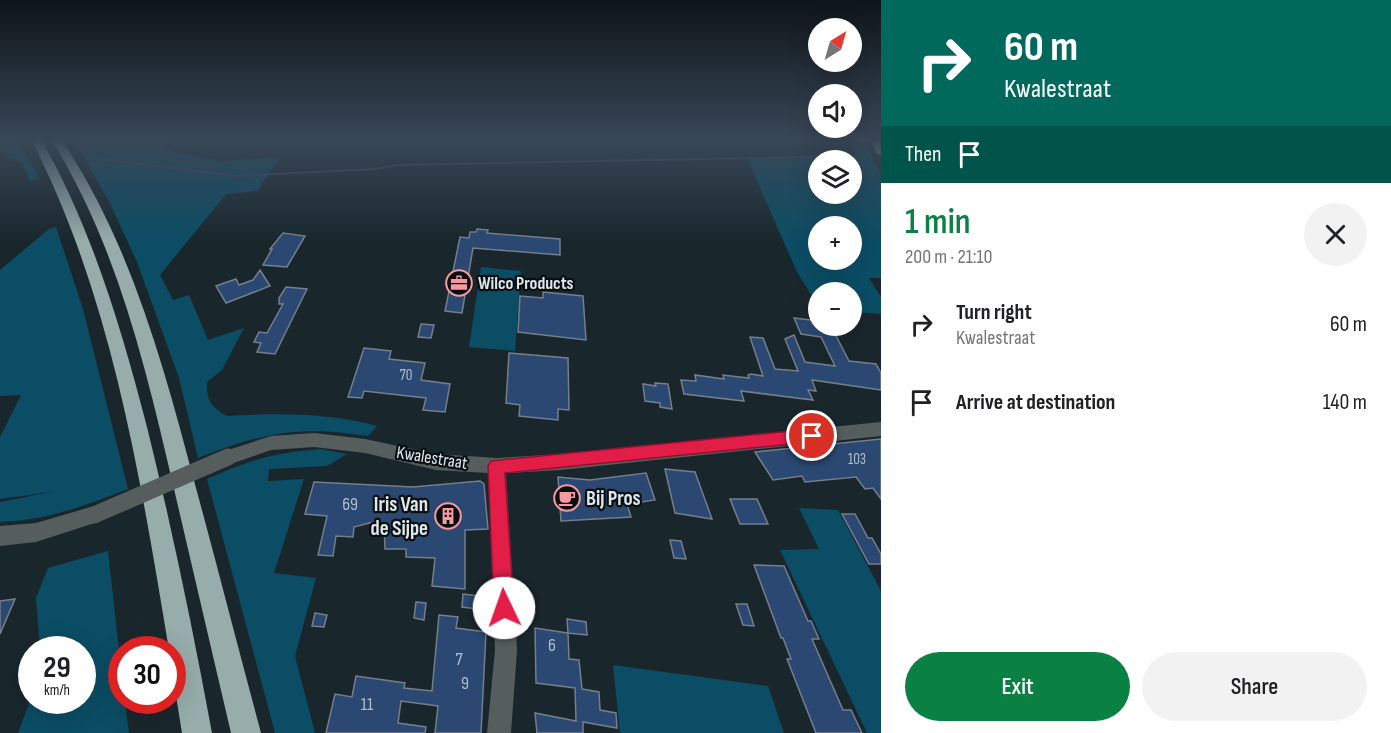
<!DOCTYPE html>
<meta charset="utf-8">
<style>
body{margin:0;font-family:"Sofia Sans Condensed",sans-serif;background:#f2f2f2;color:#202124;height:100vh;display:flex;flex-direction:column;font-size:22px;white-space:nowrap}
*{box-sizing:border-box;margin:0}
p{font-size:20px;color:#757577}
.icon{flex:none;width:33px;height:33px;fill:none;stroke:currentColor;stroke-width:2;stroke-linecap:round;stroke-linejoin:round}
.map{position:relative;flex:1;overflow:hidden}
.sheet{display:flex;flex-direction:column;background:#fff;width:510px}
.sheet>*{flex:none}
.top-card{background:#00695c;color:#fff;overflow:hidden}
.needle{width:39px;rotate:37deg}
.buttons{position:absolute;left:808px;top:18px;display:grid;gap:12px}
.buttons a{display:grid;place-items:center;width:54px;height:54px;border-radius:50%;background:#fff;box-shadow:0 6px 24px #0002;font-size:30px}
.speed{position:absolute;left:18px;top:636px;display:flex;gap:12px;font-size:30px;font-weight:700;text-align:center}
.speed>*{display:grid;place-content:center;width:78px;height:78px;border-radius:50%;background:#fff;box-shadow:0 6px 24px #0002;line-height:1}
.speed small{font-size:15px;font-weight:400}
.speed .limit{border:9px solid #d22;background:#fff;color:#111}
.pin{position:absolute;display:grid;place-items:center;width:51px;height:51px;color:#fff;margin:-26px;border:3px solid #fff;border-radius:50%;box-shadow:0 2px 6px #0007}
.me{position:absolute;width:66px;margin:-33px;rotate:357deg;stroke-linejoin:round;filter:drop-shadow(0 0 4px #0008)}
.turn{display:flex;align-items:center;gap:21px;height:126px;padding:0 24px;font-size:27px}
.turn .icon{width:78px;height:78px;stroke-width:2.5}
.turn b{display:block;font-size:42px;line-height:51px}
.then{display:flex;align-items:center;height:57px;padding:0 24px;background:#0003;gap:12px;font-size:22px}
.round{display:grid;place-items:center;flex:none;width:63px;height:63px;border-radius:32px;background:#f2f2f2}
.overview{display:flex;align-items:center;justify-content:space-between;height:102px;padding:0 24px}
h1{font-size:36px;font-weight:600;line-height:45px;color:#0b8043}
.cta{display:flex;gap:12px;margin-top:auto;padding:12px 24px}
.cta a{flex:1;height:69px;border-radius:36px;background:#0b8043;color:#fff;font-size:24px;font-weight:600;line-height:69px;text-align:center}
.cta a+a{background:#f2f2f2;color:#202124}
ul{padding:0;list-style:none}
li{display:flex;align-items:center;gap:18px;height:78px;padding:0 24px}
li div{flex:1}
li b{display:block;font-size:22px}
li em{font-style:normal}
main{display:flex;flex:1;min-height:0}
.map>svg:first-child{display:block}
.green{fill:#0b4d64;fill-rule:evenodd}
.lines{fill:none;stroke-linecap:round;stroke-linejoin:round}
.stream{stroke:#454170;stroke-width:2}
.building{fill:#2a4871;stroke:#757e8b;stroke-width:1.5}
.minor{fill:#555d5d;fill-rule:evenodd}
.highway{fill:#98acac;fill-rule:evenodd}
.minor-bridge{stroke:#555d5d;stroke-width:17}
.route{fill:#e11d48;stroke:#92132f;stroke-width:1.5}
.labels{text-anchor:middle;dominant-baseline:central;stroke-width:4.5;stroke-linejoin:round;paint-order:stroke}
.number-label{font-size:15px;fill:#b1bfcc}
.poi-label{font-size:18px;font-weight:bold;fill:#dee7eb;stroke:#090f11;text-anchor:start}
.street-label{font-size:18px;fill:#dee7eb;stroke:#090f11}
.near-number-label{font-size:18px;fill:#b1bfcc}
.near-poi-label{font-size:21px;font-weight:bold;fill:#dee7eb;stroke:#090f11;text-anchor:start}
</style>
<main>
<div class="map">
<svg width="881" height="733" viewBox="0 0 881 733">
<rect width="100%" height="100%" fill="#19272d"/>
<path class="green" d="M0 139H18L39 179 30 181 22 162 7 159 8 152H0Z
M73 139H173L160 149 223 161 280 157 257 191 226 194 160 275 173 300 189 295 208 340 244 328 222 370 207 382C206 400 211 407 227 416 278 413 328 413 377 426L368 436C301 425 260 433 198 458L179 378 137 262 109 201Z
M851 139H863L881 174V278H869L881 297V314L852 312V292H819V296H812L797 272 747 158 855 154ZM819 160H852V194H819ZM819 226H852V260H819Z
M56 227 83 309 128 489C84 506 48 520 0 522V502L51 492 0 499V437L21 395 0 396V270L49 229Z
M481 267 521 271 515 351 469 347Z
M320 449 347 454 327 466 269 469 268 481 304 479 274 573 316 578 295 656 315 733H275L207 479C249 460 273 453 320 449Z
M799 508 838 510 881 591V733H867L780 550 819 549Z
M108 551 121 668 122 700 125 701 129 733H18L31 698 32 700H82V650L40 649 36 598 48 568Z
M613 665 768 686 784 733H620Z"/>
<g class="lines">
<path class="stream" d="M95 158 235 176 375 169 397 165 851 156"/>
</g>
<path class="building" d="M477 229 488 230 487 233 560 239V255L473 248 462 313 445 311 460 237 469 238 470 232H476Z
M283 233 305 236 287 267 263 265 272 249H270Z
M260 270 270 286 226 303 216 286 236 279 239 285 253 280Z
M286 287 307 289 275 354 257 352 261 343 254 342 259 332 267 333 283 304H279V298Z
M543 292 583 296 586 340 518 332 520 296 543 298Z
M794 318 819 321V326H831L849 361 876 364 881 373V390L812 380 816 391 808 390 813 400 741 391 744 401 684 394 681 380 696 381 695 375 724 379 723 375 749 378 748 375 751 374 763 376 750 337 763 338 775 369 798 371 785 339 794 335 805 362 835 366 821 337 801 334Z
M421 324 434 325 431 338 418 337Z
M364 348 391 351 389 359 425 363 421 380 450 384 445 412 423 410 426 398 364 391 362 398 348 397Z
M509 353 568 358 569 410 558 409V420L519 416 520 405 506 403Z
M655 383 668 384 672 409 660 407V403L645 401 643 384 656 386Z
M881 439V499L873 488 865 489 856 477 805 482 802 476 773 480 755 452Z
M665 469 695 472 712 519 675 513Z
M646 473 655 500 627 504 631 517 561 521 558 477 590 480Z
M480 481 484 484 488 529 465 530V589L432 586 435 558 406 557V549H385L384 524 369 523 354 527 353 537 336 536 333 556 318 555 327 516 305 514 314 482 413 487Z
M730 499H757L768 524H740Z
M842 514H855L868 538H872L881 554V564H869Z
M670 540 681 541 686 559 674 558Z
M754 565 784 566 808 621H811L819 639H812L843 710H851L862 733H816L787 659H791L783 638H781Z
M463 594 487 597 486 610 462 607Z
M15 599 0 634V601Z
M416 602 426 603 424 620 414 618Z
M736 604H747L754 626 743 625Z
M315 613 327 615 324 627 312 626Z
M439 615 458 617 456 628 486 632 481 733H435L438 706 401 701 398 723 426 727 425 733H326L335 694 352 697 356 676 405 683 404 688 432 691Z
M567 619 586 622 587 635 568 633 569 659 579 660 582 689 599 692 600 710 616 713 617 728 583 722V733H537L535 713 576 721 575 688 536 683 535 628 568 633Z"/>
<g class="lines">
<path class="minor" d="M881 422V436L561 470 506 473 517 650 511 733H487L495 650 488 473 436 470 365 453 314 447 271 450 228 465 222 462 219 457 222 452 271 436 314 433 365 439 436 454 497 458 561 454Z
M94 506 101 509 103 515 101 521 36 542 0 546V526L36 523Z"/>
<path class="highway" d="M31 139H41C92 229 121 327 147 427 172 528 193 630 212 733H182L172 671V650H169C140 476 112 297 31 139Z
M51 139H61C131 243 164 367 196 488 218 569 239 651 261 733H231C212 652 193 570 174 489 146 368 117 245 51 139Z
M870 139H880L881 155 877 154Z"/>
<path class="minor-bridge" d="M94 515 228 457"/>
</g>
<linearGradient id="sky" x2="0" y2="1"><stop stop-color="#0e1519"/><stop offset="0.58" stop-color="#384757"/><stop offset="1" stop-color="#384757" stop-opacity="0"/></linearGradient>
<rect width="881" height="241" fill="url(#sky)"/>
<path class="route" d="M812 429 817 431 820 436 817 440 812 442 505 473 514 608 511 615 504 618 497 615 494 608 488 466 491 461Z"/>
<defs>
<g id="office-ring" transform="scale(1.35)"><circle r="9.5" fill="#090f11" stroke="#f49aa0" stroke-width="1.5"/><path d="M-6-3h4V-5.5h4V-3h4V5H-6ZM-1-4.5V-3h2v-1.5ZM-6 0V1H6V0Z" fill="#f49aa0"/></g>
<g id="cafe-ring" transform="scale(1.35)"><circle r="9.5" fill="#090f11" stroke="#f49aa0" stroke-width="1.5"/><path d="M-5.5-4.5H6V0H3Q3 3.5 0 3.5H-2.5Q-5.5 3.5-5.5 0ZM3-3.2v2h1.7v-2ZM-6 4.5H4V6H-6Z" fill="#f49aa0"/></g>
<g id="building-ring" transform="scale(1.35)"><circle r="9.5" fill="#090f11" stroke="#f49aa0" stroke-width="1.5"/><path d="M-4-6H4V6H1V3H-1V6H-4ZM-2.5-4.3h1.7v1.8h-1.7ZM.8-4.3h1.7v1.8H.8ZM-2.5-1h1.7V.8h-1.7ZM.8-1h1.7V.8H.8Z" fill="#f49aa0"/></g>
</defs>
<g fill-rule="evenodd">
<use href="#office-ring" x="459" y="283"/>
<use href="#cafe-ring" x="567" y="498"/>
<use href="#building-ring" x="448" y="516"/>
</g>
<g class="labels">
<g class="number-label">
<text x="406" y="375">70</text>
<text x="857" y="459">103</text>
</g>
<g class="poi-label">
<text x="478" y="283">Wilco Products</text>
</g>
<g class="street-label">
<text transform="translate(432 458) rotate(9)">Kwalestraat</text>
</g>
<g class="near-number-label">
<text x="350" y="504">69</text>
<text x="552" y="645">6</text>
<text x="459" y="659">7</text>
<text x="465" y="683">9</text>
<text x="367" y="704">11</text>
</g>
<g class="near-poi-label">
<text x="586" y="498">Bij Pros</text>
<text x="428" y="504" text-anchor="end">Iris Van<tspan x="428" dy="24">de Sijpe</tspan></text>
</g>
</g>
</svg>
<div class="buttons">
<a><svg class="needle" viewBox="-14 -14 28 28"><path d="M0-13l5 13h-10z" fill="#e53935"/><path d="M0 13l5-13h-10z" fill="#757577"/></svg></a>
<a><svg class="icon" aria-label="sound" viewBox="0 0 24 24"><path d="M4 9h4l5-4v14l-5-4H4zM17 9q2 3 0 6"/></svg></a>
<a><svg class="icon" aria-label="layers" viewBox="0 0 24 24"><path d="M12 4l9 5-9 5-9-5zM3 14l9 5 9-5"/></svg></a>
<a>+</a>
<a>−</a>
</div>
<div class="speed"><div>29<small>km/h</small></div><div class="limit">30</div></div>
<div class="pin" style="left:812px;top:436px;background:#d93025"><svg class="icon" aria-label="arrive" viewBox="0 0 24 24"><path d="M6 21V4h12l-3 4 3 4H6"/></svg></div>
<svg class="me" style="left:504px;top:608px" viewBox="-20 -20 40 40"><circle r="19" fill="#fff"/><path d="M0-13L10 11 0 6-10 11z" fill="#e11d48"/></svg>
</div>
<section class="sheet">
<div class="top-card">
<div class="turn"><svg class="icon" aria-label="right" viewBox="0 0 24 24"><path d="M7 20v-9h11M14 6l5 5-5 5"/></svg><div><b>60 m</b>Kwalestraat</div></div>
<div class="then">Then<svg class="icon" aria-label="arrive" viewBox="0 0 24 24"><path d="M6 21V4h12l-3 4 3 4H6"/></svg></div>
</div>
<div class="overview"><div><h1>1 min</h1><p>200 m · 21:10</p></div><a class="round"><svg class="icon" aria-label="close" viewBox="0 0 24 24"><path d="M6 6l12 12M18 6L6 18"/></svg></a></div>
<ul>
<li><svg class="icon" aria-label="right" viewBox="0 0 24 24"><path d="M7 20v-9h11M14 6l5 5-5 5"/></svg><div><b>Turn right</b><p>Kwalestraat</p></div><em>60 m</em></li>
<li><svg class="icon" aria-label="arrive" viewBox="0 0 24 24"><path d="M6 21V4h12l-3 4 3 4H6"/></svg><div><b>Arrive at destination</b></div><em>140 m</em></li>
</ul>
<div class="cta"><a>Exit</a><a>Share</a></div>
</section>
</main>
